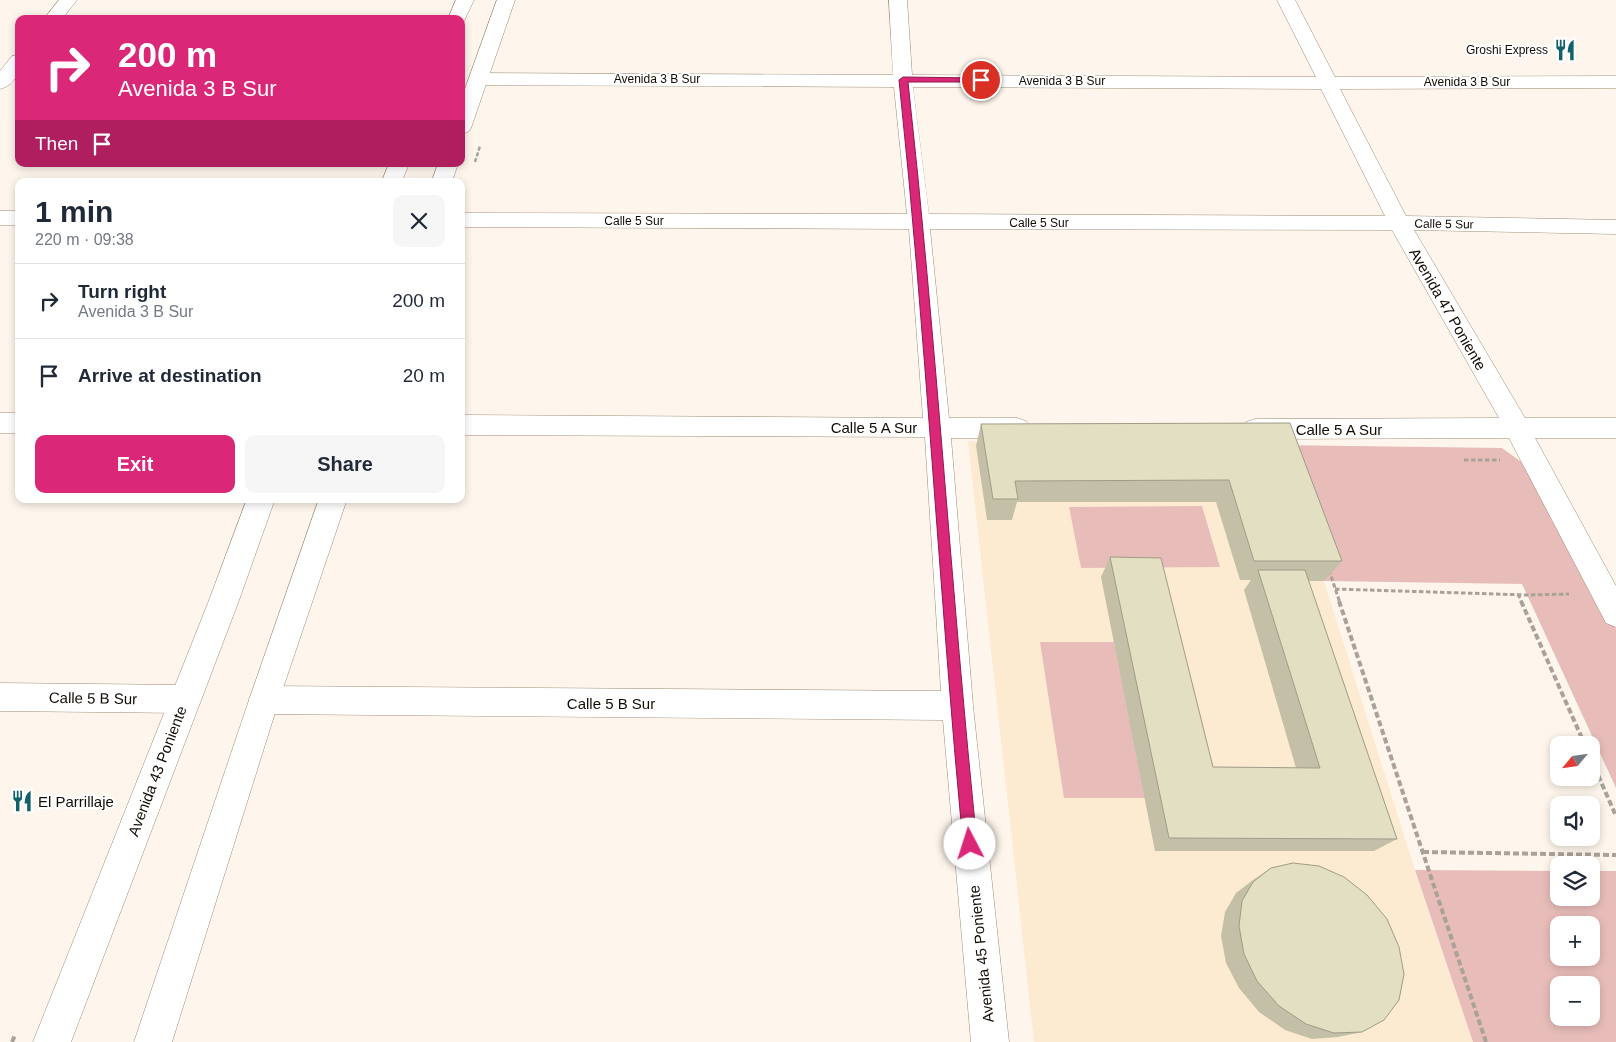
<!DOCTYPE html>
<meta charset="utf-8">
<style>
body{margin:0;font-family:Helvetica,sans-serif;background:#f6f6f7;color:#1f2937;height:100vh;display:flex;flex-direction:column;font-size:19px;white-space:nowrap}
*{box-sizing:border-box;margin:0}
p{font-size:16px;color:#747a83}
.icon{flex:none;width:28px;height:28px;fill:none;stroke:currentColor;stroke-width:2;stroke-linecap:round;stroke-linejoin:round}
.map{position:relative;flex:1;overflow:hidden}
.panel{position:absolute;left:15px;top:178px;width:450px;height:325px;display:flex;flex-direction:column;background:#fff;border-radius:10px;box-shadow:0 2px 8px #0003}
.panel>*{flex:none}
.hud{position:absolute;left:15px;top:15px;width:450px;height:152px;border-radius:10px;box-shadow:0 2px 8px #0003;background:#db2777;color:#fff;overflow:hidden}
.needle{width:32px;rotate:241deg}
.controls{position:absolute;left:1550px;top:736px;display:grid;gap:10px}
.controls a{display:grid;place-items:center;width:50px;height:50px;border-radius:10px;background:#fff;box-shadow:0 2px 8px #0003;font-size:25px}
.pin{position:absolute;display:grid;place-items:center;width:42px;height:42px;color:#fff;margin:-21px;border:2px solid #fff;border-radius:50%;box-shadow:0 1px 5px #0007}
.me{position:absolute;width:55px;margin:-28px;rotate:355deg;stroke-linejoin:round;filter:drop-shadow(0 0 4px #0008)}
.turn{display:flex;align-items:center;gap:18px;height:105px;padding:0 20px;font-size:22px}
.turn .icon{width:65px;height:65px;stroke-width:2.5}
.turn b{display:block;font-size:35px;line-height:42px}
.then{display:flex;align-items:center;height:48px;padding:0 20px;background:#0003;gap:10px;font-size:19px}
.round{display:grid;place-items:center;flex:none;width:52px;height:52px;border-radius:10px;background:#f6f6f7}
.overview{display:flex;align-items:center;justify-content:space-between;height:85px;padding:0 20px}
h1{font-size:30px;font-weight:600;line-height:38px}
.cta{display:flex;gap:10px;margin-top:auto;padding:10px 20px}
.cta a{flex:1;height:58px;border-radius:10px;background:#db2777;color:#fff;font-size:20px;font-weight:600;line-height:58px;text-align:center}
.cta a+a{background:#f6f6f7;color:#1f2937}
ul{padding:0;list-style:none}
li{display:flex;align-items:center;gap:15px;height:75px;padding:0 20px;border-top:1px solid #e0e1e3}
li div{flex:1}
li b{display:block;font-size:19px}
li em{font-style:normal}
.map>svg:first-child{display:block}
.built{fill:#fdebd1}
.green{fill:#e8bdb9;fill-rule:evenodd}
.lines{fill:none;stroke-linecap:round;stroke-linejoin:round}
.street-casing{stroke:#9d8c74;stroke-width:1}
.secondary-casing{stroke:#9d8c74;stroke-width:1}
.path-far2{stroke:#aaa299;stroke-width:2.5;stroke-dasharray:4 2;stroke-linecap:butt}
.path-far1{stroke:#aaa299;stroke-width:3;stroke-dasharray:4.5 2.5;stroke-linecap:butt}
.path{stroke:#aaa299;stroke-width:4;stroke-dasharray:6 3;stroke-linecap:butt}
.street{fill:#fff;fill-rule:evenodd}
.secondary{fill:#fff;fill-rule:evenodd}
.wall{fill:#c3c0a7}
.building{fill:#e3dfc2;stroke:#9f9c88}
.route{fill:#db2777;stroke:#8e194d}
.labels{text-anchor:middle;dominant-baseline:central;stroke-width:4.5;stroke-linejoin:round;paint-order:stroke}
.far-poi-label{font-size:12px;fill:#120c04;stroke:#fff;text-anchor:end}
.far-street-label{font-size:12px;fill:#120c04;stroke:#fff}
.street-label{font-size:15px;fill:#120c04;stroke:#fff}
.poi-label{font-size:15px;fill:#120c04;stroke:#fff;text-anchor:start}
</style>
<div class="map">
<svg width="1616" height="1042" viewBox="0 0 1616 1042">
<rect width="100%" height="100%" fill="#fef6ec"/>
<path class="built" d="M968 441 1276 445 1324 581 1415 870 1473 1042H1034Z"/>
<path class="green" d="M1276 445 1502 448 1530 468 1616 629V788L1522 584 1324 581Z
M1202 506 1220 567 1081 568 1069 507Z
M1040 642H1114L1146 798H1064Z
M1415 870 1559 871V898H1591V871H1616V1042H1473ZM1559 925H1591V958H1559ZM1559 985H1591V1018H1559Z"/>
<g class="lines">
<g class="street-casing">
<path id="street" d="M59 0H77L62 19H44Z
M889 0H907L912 75 1316 77 1277 0H1295L1335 77 1616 76V88L1340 89 1406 216 1616 220V234L1414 230 1525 418H1616V438H1535L1616 586V627L1606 623 1509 438 1255 439 1246 436 1242 429 1246 422 1255 419 1499 418 1392 230 930 229 949 418H1017L1026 421 1030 428 1026 435 1017 438H951L973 706 1009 1042H971L943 720 264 714 253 710 249 700 253 690 264 686 941 691 925 437 461 435V415L923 418 909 229 461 227V213L907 214 894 87 478 85 471 83 469 79 471 75 478 73 893 75ZM913 87 1321 89 1385 216 929 214Z
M19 55C19 70 18 84 0 89V71L12 56Z
M0 211H19V225H0Z
M0 413H19V433H0Z
M0 683 185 685 196 689 200 699 196 709 185 713 0 711Z"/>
</g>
<g class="secondary-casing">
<path id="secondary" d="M456 0H474L463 23H461V19H448Z
M497 0H515L471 128 468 132 461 134V100Z
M389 164H409L402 181H382Z
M438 164H458L452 181H432Z
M247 499H275L238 603 71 1042H33L208 603Z
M319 499H347L279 700 172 1042H134L249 700Z"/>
</g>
<path class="path-far2" d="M475 162 480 146"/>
<path class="path-far1" d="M1464 460H1500
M1329 570 1340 603
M1335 589 1527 595 1569 594
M1518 594 1522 603"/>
<path class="path" d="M1339 601 1486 1042
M1521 601 1585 745
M1591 759 1616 816
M1423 852 1616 855
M12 1042 15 1035"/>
<use href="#street" class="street"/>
<use href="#secondary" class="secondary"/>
</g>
<path class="wall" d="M1290 423 1342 561 1324 581H1308L1397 839 1374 851H1155L1101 577 1110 557 1213 767 1296 768 1244 590 1251 580H1240L1216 502H1017L1012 520H987L976 446 981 424Z
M1271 868 1362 1032 1338 1037 1312 1039 1285 1030 1259 1012 1239 988 1226 963 1221 936 1225 912 1236 893 1253 880Z"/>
<path class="building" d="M1290 423 1342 561H1254L1229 480 1015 481 1018 499H993L981 424Z
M1110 557 1161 558 1213 767 1320 768 1258 570H1305L1397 839 1169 838Z
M1293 863 1319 866 1344 877 1367 895 1387 919 1399 947 1404 974 1399 1000 1384 1020 1362 1032 1334 1033 1306 1024 1279 1006 1257 981 1244 954 1239 926 1242 901 1253 882 1271 868Z"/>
<path class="route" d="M903 77 981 78 985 80 981 82H908C936 336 951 590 977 844L975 849 970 851 965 849 963 844C939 590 926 334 899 80Z"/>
<defs>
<g id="restaurant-bare" transform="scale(1.725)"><path d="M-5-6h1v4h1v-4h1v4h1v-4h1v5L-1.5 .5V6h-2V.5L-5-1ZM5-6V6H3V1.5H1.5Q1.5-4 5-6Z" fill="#12616a" stroke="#fff" stroke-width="2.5" paint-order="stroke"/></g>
</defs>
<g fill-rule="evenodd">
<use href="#restaurant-bare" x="1565" y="50"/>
<use href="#restaurant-bare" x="22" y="801"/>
</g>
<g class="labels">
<g class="far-poi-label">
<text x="1548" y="50">Groshi Express</text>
</g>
<g class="far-street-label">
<text x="657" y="79">Avenida 3 B Sur</text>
<text x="1062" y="81">Avenida 3 B Sur</text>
<text x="1467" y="82">Avenida 3 B Sur</text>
<text x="634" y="221">Calle 5 Sur</text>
<text x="1039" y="223">Calle 5 Sur</text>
<text transform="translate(1444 224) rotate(1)">Calle 5 Sur</text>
</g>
<g class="street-label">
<text transform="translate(1448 309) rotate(60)">Avenida 47 Poniente</text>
<text x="874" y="427">Calle 5 A Sur</text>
<text x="1339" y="429">Calle 5 A Sur</text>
<text transform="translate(93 698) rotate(1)">Calle 5 B Sur</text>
<text x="611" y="703">Calle 5 B Sur</text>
<text transform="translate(157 771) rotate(-69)">Avenida 43 Poniente</text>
<text transform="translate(981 954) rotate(-96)">Avenida 45 Poniente</text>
</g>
<g class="poi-label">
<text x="38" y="801">El Parrillaje</text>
</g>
</g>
</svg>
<div class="controls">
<a><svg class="needle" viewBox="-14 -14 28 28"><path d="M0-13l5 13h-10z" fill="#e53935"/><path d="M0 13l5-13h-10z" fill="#747a83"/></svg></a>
<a><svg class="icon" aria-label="sound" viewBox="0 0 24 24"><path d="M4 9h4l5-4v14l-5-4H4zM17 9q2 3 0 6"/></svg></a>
<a><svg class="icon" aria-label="layers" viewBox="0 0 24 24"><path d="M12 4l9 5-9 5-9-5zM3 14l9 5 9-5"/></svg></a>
<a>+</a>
<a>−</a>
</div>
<div class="pin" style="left:981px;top:80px;background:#d93025"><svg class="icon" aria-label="arrive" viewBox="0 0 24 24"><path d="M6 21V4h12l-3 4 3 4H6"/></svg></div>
<svg class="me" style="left:970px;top:844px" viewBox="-20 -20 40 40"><circle r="19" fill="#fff"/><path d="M0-13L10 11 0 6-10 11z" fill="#db2777"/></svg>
<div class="hud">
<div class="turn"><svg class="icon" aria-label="right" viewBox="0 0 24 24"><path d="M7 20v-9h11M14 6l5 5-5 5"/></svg><div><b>200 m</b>Avenida 3 B Sur</div></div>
<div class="then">Then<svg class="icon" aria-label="arrive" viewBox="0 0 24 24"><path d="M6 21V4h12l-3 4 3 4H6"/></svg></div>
</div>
<section class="panel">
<div class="overview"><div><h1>1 min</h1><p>220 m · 09:38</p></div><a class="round"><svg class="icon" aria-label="close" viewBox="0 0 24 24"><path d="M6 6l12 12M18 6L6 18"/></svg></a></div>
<ul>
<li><svg class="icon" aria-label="right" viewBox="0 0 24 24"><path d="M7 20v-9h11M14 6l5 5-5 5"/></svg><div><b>Turn right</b><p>Avenida 3 B Sur</p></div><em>200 m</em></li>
<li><svg class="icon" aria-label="arrive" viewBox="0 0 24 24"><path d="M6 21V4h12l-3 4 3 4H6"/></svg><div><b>Arrive at destination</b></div><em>20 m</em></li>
</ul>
<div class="cta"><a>Exit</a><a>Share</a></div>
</section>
</div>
